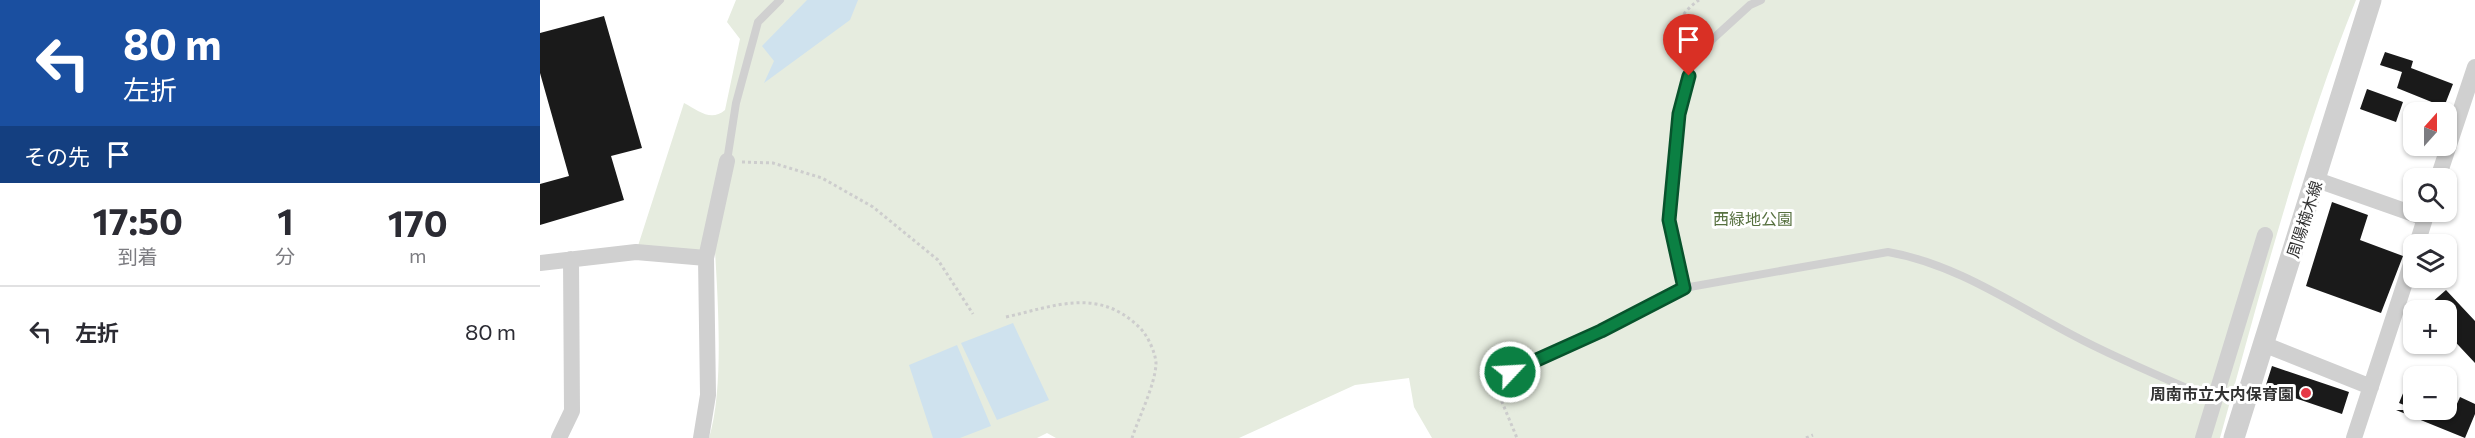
<!DOCTYPE html>
<html lang="ja">
<meta charset="utf-8">
<style>
body{margin:0;font-family:Commissioner,"Noto Sans JP",sans-serif;background:#f2f2f3;color:#2b2b33;height:100vh;display:flex;flex-direction:column;font-size:22px;white-space:nowrap}
*{box-sizing:border-box;margin:0}
p{font-size:20px;color:#7c7c81}
.icon{flex:none;width:33px;height:33px;fill:none;stroke:currentColor;stroke-width:2;stroke-linecap:round;stroke-linejoin:round}
.map{position:relative;flex:1;overflow:hidden}
.panel{display:flex;flex-direction:column;background:#fff;width:540px}
.panel>*{flex:none}
.hud{background:#1a4fa0;color:#fff;overflow:hidden}
.needle{width:39px;rotate:21deg}
.controls{position:absolute;left:1863px;top:102px;display:grid;gap:12px}
.controls a{display:grid;place-items:center;width:54px;height:54px;border-radius:12px;background:#fff;box-shadow:0 2px 4px #0004;font-size:30px}
.pin{position:absolute;display:grid;place-items:center;width:51px;height:51px;color:#fff;margin:-62px -26px;border-radius:50% 50% 50% 0;rotate:-45deg;box-shadow:0 0 6px #0007}
.pin .icon{rotate:45deg}
.me{position:absolute;width:66px;margin:-33px;rotate:65deg;stroke-linejoin:round;filter:drop-shadow(0 0 4px #0008)}
.turn{display:flex;align-items:center;gap:21px;height:126px;padding:0 24px;font-size:27px}
.turn .icon{width:78px;height:78px;stroke-width:2.5}
.turn b{display:block;font-size:42px;line-height:51px}
.then{display:flex;align-items:center;height:57px;padding:0 24px;background:#0003;gap:12px;font-size:22px}
.eta{display:flex;justify-content:space-evenly;align-items:center;height:102px;text-align:center}
.eta b{font-size:36px;font-weight:700;line-height:42px}
ul{padding:0;list-style:none}
li{display:flex;align-items:center;gap:18px;height:90px;padding:0 24px;border-top:2px solid #e1e1e2}
li div{flex:1}
li b{display:block;font-size:22px}
li em{font-style:normal}
main{display:flex;flex:1;min-height:0}
.map>svg:first-child{display:block}
.green{fill:#e6ecdf}
.water{fill:#cfe2ee}
.building{fill:#1a1a1a}
.lines{fill:none;stroke-linecap:round;stroke-linejoin:round}
.path{stroke:#cdcdcd;stroke-width:3;stroke-dasharray:3 3;stroke-linecap:butt}
.service{stroke:#d0d0d0;stroke-width:8}
.minor{stroke:#d0d0d0;stroke-width:16}
.tertiary{stroke:#d0d0d0;stroke-width:21}
.route-casing{stroke:#07532c;stroke-width:15}
.route{stroke:#0b8043;stroke-width:10}
.poi-dot{fill:#e63946;stroke:#fff;stroke-width:2}
.labels{text-anchor:middle;dominant-baseline:central;stroke-width:6;stroke-linejoin:round;paint-order:stroke}
.park-label{font-size:16px;fill:#56703f;stroke:#fff}
.street-label{font-size:16px;fill:#333;stroke:#fff}
.poi-label{font-size:16px;font-weight:bold;fill:#333;stroke:#fff;text-anchor:end}
</style>
<main>
<section class="panel">
<div class="hud">
<div class="turn"><svg class="icon" aria-label="left" viewBox="0 0 24 24"><path d="M17 20v-9H6M10 6l-5 5 5 5"/></svg><div><b>80 m</b>左折</div></div>
<div class="then">その先<svg class="icon" aria-label="arrive" viewBox="0 0 24 24"><path d="M6 21V4h12l-3 4 3 4H6"/></svg></div>
</div>
<div class="eta">
<div><b>17:50</b><p>到着</p></div>
<div><b>1</b><p>分</p></div>
<div><b>170</b><p>m</p></div>
</div>
<ul>
<li><svg class="icon" aria-label="left" viewBox="0 0 24 24"><path d="M17 20v-9H6M10 6l-5 5 5 5"/></svg><div><b>左折</b></div><em>80 m</em></li>
</ul>
</section>
<div class="map">
<svg width="1935" height="438" viewBox="0 0 1935 438">
<rect width="100%" height="100%" fill="#fff"/>
<path class="green" d="M196 0H1816C1759 141 1721 291 1680 438H892L874 407 869 378 815 385 699 438H516L507 433 497 438H169C184 389 178 303 175 251L96 252 144 103C159 111 171 122 185 110L200 39 187 22Z"/>
<path class="water" d="M267 0H318L310 20 224 83 234 61 222 46Z
M473 323 509 400 457 420 421 343Z
M417 345 451 426 420 438H393L369 365Z"/>
<path class="building" d="M64 16 102 148 71 156 84 200 0 225V184L29 176 0 73V33Z
M1845 52 1873 61 1871 68 1913 84 1904 107 1857 88 1862 72 1840 65Z
M1827 89 1863 102 1856 122 1820 109Z
M1792 202 1828 215 1820 240 1863 256 1841 313 1766 286Z
M1906 290 1935 321V363L1906 332V310H1883Z
M1732 366 1809 392 1802 414 1725 388Z
M1873 369H1874V409L1859 403Z
M1920 397 1935 404V414L1925 438 1856 410H1906V402L1916 406Z"/>
<g class="lines">
<path class="path" d="M1146 47C1130 27 1142 12 1159 0
M202 162 233 163 282 178 333 207 398 260 433 314
M466 317C515 306 558 287 599 327 607 334 616 353 616 364 615 385 599 417 592 438
M957 390 977 438
M1266 438 1273 435"/>
<path class="service" d="M187 161 196 103 218 22 240 0
M1144 288 1129 220 1139 114 1153 57 1210 5 1221 0
M953 380 1061 331 1144 288 1348 252C1418 264 1479 308 1542 340 1585 362 1630 381 1675 400"/>
<path class="minor" d="M1898 178 1935 67
M1777 180 1885 218
M1877 244 1887 212
M0 263 96 252 166 258
M1723 344 1831 387
M19 438 32 411 31 259
M161 438 168 395 166 258 187 161
M1663 438 1725 235
M1814 438 1874 255"/>
<path class="tertiary" d="M1694 438 1831 0"/>
</g>
<g class="lines">
<g class="route-casing">
<path id="route" d="M970 372 1061 331 1144 288 1129 220 1139 114 1149 76"/>
</g>
<use href="#route" class="route"/>
</g>
<circle class="poi-dot" cx="1766" cy="393" r="6"/>
<g class="labels">
<g class="park-label">
<text x="1213" y="218">西緑地公園</text>
</g>
<g class="street-label">
<text transform="translate(1764 219) rotate(-72)">周陽楠木線</text>
</g>
<g class="poi-label">
<text x="1754" y="393">周南市立大内保育園</text>
</g>
</g>
</svg>
<div class="controls">
<a><svg class="needle" viewBox="-14 -14 28 28"><path d="M0-13l5 13h-10z" fill="#e53935"/><path d="M0 13l5-13h-10z" fill="#7c7c81"/></svg></a>
<a><svg class="icon" aria-label="search" viewBox="0 0 24 24"><circle cx="10" cy="10" r="6"/><path d="M15 15l6 6"/></svg></a>
<a><svg class="icon" aria-label="layers" viewBox="0 0 24 24"><path d="M12 4l9 5-9 5-9-5zM3 14l9 5 9-5"/></svg></a>
<a>+</a>
<a>−</a>
</div>
<div class="pin" style="left:1149px;top:76px;background:#d93025"><svg class="icon" aria-label="arrive" viewBox="0 0 24 24"><path d="M6 21V4h12l-3 4 3 4H6"/></svg></div>
<svg class="me" style="left:970px;top:372px" viewBox="-20 -20 40 40"><circle r="17" fill="#0b8043" stroke="#fff" stroke-width="3"/><path d="M0-11L8 9 0 5-8 9z" fill="#fff"/></svg>
</div>
</main>
